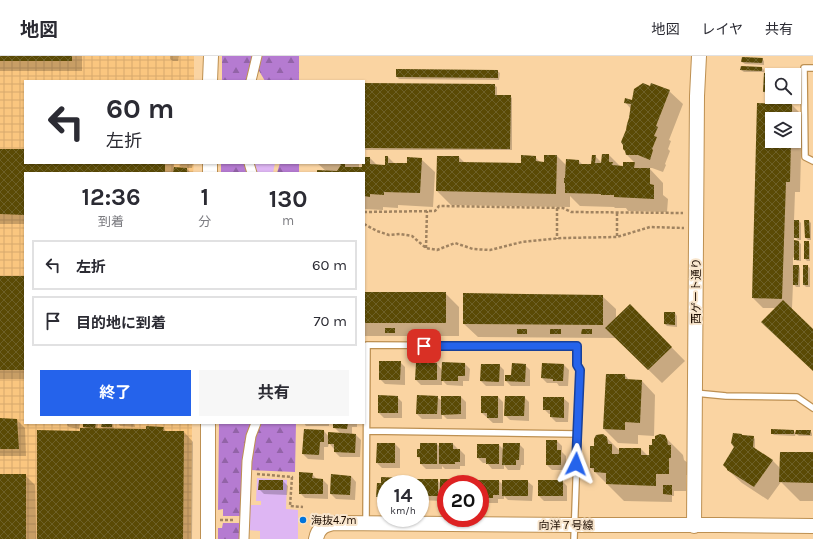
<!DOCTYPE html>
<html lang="ja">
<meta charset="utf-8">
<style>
body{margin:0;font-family:Karla,"Noto Sans JP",sans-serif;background:#f7f7f7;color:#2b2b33;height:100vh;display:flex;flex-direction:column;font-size:15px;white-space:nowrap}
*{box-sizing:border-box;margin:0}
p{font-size:13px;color:#7c7c81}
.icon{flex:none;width:22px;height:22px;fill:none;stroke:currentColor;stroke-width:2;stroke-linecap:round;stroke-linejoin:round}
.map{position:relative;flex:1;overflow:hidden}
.side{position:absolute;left:24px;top:116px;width:341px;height:252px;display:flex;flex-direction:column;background:#fff;border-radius:0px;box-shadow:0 1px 3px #0004}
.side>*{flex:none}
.hud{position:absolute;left:24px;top:24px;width:341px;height:84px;border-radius:0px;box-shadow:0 1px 3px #0004;background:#fff;color:#2b2b33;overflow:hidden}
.controls{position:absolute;left:765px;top:12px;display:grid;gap:8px}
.controls a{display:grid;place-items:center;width:36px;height:36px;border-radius:0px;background:#fff;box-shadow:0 1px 3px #0004;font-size:20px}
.speed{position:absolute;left:377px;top:419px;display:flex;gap:8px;font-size:20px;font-weight:700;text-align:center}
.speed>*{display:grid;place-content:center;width:52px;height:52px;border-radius:50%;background:#fff;box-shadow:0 1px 3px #0004;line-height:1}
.speed small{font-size:10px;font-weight:400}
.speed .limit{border:6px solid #d22;background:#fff;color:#111}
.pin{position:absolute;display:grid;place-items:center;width:34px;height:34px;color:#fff;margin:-17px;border-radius:8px;box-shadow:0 2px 6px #0006}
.me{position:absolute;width:44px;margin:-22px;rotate:3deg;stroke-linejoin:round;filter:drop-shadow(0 0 3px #0008)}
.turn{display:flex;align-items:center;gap:14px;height:84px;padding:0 16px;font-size:18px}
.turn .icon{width:52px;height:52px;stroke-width:2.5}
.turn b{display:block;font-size:28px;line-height:34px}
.eta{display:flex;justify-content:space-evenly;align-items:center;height:68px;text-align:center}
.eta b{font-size:24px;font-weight:700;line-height:28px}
.button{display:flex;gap:8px;margin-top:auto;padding:8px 16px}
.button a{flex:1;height:46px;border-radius:0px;background:#2563eb;color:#fff;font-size:16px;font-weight:700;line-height:46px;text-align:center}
.button a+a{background:#f7f7f7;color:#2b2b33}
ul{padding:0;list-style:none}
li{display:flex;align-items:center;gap:12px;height:50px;margin:0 8px 6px;padding:0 8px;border:2px solid #e1e1e2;border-radius:0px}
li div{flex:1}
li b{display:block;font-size:15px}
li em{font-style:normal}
header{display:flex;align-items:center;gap:24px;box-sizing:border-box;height:56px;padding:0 20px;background:#fff;border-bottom:1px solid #e1e1e2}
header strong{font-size:19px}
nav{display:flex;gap:22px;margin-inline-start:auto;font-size:14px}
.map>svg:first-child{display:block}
.industrial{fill:url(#industrial-grid)}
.green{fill:#deb6f3}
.forest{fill:url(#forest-firs)}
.shadow{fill:#0003;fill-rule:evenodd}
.building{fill:url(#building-cross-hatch)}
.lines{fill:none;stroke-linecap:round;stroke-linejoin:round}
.service-casing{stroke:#bd9052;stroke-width:8}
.pedestrian-casing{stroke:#bd9052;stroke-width:11}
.tertiary-casing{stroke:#bd9052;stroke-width:16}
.path{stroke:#a08360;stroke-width:2.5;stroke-dasharray:3 2;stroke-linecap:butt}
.service{stroke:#fff;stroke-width:5.5}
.pedestrian{stroke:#fff;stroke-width:9}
.tertiary{stroke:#fff;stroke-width:14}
.route-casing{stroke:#184099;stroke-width:10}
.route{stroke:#2563eb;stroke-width:7}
.poi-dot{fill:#0074db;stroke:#f8e5cc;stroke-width:1.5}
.labels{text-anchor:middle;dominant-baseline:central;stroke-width:4;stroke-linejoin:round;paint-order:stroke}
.street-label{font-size:11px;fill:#1c0c00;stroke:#f8e5cc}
.poi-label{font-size:11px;fill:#1c0c00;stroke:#f8e5cc;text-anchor:start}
</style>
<header>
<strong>地図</strong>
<nav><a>地図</a><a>レイヤ</a><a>共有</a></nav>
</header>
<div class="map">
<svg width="813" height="483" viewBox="0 0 813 483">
<defs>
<pattern id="industrial-grid" width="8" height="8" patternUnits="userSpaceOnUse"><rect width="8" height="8" fill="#fac67f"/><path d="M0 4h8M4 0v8" fill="none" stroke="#d6a96c"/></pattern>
<pattern id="forest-firs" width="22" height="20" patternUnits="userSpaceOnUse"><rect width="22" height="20" fill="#b57bd1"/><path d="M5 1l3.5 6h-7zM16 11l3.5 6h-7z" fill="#9263a7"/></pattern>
<pattern id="building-cross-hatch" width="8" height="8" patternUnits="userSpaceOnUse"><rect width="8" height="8" fill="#5a4a05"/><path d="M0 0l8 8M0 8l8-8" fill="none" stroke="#6d6028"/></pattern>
</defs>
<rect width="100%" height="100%" fill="#fad4a2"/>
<path class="industrial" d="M0 0H194V25H25V107H194L193 117H25V367H192L191 483H0Z"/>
<path class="green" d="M254 107H275L273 117H256Z
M257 422 287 424 286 453 298 454V483H260V475L248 474 250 429H251V449H261V445H256Z"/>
<path class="forest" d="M222 0H252L246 25H222Z
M261 0H299V25H265L258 13Z
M221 107H245L247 117H221Z
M280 107H299V117H277Z
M219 367H251L246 381 243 401 240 460H223V453L218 454Z
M260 367H296L295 416 251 414 255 384Z
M223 467H239V483H218V472H222Z"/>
<path class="shadow" d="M0 0H82V15H0Z
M170 0H179L178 5H173L170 3Z
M762 3 764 5V9L745 8 742 6Z
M762 12 764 14V16H744L741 14Z
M497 15 500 17 499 24 399 23 397 21Z
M768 18 770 20V38H767L764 36Z
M798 22 800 24V39L798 38 795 36Z
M364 28 494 29 497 31V40H510L512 42V94H366L364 92Z
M669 35 683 48 669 84 671 85 668 93 670 95 665 108 666 109 663 116 652 112H649L663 127V139L668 143 667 156 628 155 626 152H615L614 151 580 150 570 140V151L451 149 437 135 459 101 465 107 522 108 535 101 541 107H545L557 100 567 110 579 105 583 109H592L595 100 602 107 609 99 620 110 624 111V107H635L627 99V75L631 53 625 46 633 45Z
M758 48 792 49 802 59 800 136H795L794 165H799L801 167V184H798L794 180V185L799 186 801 188V205H797L793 201V210H798L800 212V231H796L793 227 792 253H790L813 274V314L776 252H763L753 242ZM772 63H794V85H772Z
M0 94H25V107H174V112L184 113 180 110 181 107H193L192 112H186L191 117H25V168H0Z
M386 101H388L395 108H408L421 103 435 116 433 151 398 149V152L383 151V154L364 153V117H318L326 115 317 107H359V112H363L364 102H370L378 110H386Z
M809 165 811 167V184H808L806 182Z
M808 186 810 188V205H807L805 203Z
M807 210 810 212V231H806L804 229Z
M0 221H25V323H0Z
M364 237H445L459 251V280H364Z
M602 240 616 253V263L630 249 685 305 662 327 616 282 478 281 464 268Z
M675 257 677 260V271L667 270 665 268Z
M400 306 405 311V329L385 328 380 323Z
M437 308 442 314 465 308 470 313 469 325H463V330L447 329 442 324V329H421L416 324Z
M482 309H499L504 314V330H486L481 325Z
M525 309 530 314V330H511L506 325Z
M564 309 569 314 568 330H559L557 327H547L542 322Z
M625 319 630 325H642L655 339 654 380 638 379V388L618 387 604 373Z
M397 341 402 346V362H384L379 357Z
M437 341 442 345 461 341 466 346V363H447L442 358V363H422L417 358Z
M498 341 503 346V367H493L482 357Z
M524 341 529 346V365L510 364 505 359Z
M563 342 569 347 568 366H556L551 361V358H549L544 353Z
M0 363 17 364 25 372 26 400H0Z
M67 367H78L80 368 79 373 69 371 67 369Z
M84 367H97L98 368 97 374H105L102 371 103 367H113L114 374H147L163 372 167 376H184L193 386 192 483H38L81 376 87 373 84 371Z
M118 367H134L135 371 120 370Z
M304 367H329V370H306Z
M334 367H357V371H352V379H356L361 384 360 401H340L335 396V393H334L329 387 328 391H324V404L308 403 303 398 304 374 324 375 329 381 341 378 334 371Z
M793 375 796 377 795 380 774 379 772 377Z
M810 375 812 377V380H799L796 378Z
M606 381 620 395V393H641L648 400 666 382 683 399 684 404 688 407V419H686V435H674V440H672V446L624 445 591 412 594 391Z
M753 381 755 383V394L772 404 780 412 813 397V445H800L781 426 768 444 742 427 728 414Z
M557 385 562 390V396L566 400V414H552L547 409Z
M395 388 400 393V412H382L377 407Z
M437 388 440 391 453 388 458 393V394H460L465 399V410H460V413H445L442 410V413H426L421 408V404L418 401Z
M519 388 524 393V409H521L520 414H508L504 409V413H492L487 407H483L478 402 499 389 504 394Z
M312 418 317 423 323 424 328 429V443L305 442 300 437Z
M0 419H25L35 429 36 483H0Z
M351 420 356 426 355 444 336 443 331 438Z
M405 423 410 428H386V445H382L377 440 382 428Z
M437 424 441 428 465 424 468 428H446V443L442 440V445L420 444V428H412Z
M283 425 288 430 287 439 264 438 259 433Z
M499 425 503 429 527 425 533 430 532 445 508 444 504 440V443H498V447H489L485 443 480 442V428H475Z
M562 425 567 430V445H544L539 440Z"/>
<path class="building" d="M0 0H72V5H0Z
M742 1 763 2 762 7 741 6Z
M741 10 762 11V15L740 14Z
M396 13 498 14V22L396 21Z
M764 17H768V36H763Z
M794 21H799V37H794Z
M364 27 495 28V39H511L510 93 364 92Z
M643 27 650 30 651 27 670 34 656 70 658 71 654 80 657 81 652 93 653 94 650 104 638 99H626L625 95 623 93V89L621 86 626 74 627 68 629 62 631 48 624 47 625 42 632 44 634 33Z
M757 47 792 48V63H772V85H791L790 126H786L782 243 752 242Z
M0 93H25V107H165V117H25V159L0 158Z
M602 98H609V106H613L612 109 623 110V106H635L634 112H650V128L654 129V143L614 141V139H601V138L565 137V127H564V122H565L566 103 579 104V108H591L592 99H596L595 107H601Z
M521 99 536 100V105L544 106V99H557L556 138 436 135 437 100H459V106L521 107Z
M385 100H388V107H407V101L422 102 420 137 384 136V139L370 138V141L364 140V117H317V114L337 115 341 109 339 107H345V111H362V107H364V101H370V108L385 109Z
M174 111 187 112V117H173Z
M794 164H799V182H794Z
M804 164H809L810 182H805Z
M794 184 799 185V204H794Z
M804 185H809V203H804Z
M793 209H799L798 229H793Z
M803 209H808V229H803Z
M0 220H25V314H0Z
M364 236H446V267H364Z
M463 237 603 239V269L463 268Z
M783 244 813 273V315L761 266Z
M630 248 672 291 648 314 605 272Z
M664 256H675V269L664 268Z
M385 272H395V277H385Z
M517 273H527V278H517Z
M550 273H561V278H550Z
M582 273H592V278H581Z
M379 305H401L400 324H379Z
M442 306 465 307V320H458V325H441Z
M416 307H437V324H415Z
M512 307 526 308 525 326 505 325V319H511Z
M542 307 564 308 563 325H553V323L541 322Z
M481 308H500L499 326 480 325Z
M606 318H625V323L642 324 640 367 625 366V374L603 373Z
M378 339 398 340V357H378Z
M417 339 438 340 437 358H416Z
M441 340H461V358L441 359Z
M481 340H498V362H487V357H481Z
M505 340H525L524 360H504Z
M543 341H564V362L550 361V354H543Z
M0 362 17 363 19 393H0Z
M83 367H96L95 372 83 371Z
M102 367H112V371H101Z
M333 367H348L347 373 333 372Z
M146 370 164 371 163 375H184L183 483H37V374L80 375V372L146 373Z
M304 373 324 374V386H320L319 399 302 398Z
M771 373 794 374V378H771Z
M796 374H811L810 379 795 378Z
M328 376 356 378 355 397 334 396V388H328Z
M733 377 742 378V379L754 380 753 391 773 404 754 431 727 414V413L723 409 734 391 731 387Z
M603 378 607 381 608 388H612V398H619V392H641V399H649V389H652V383H655V380L660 378 665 379 667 383 668 389H671V402H669V418H656V430L606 428V417L594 416V412H590V390H594V383L596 379Z
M546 384H557V394H561V409H546Z
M377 387H395V407H376Z
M420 387H437V408H420V401H417V393H420Z
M439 387H453V393H460V406H455V408H439Z
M503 387H520L519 404H516V409H502Z
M477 388H499V408H486V402H477Z
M780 396H813V427L779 426Z
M299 416 313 417 312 422 323 423V438H299Z
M0 418H26V483H0Z
M331 418 351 420 350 439 330 438Z
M381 421 405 422V428H386V441H376L377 427H381Z
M411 423H438V440H420V428H411Z
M440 423H465V428H446V439H440Z
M259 424H283V434H258Z
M474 424H499V439H493V442H483V438H480V428H474Z
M502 424H528V440H502Z
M538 424H563V440H538Z
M663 429H672V439L663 438Z"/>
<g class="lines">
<g class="service-casing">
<path id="service" d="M813 12H804L805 101 813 105
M695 337 726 340 797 341 813 352
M367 375 578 378
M366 467 367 289 577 290V309L580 314 574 483"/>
</g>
<g class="pedestrian-casing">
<path id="pedestrian" d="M251 25 257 0
M249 107 252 117
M244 483 247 405 251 380 256 367"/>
</g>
<g class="tertiary-casing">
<path id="tertiary" d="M210 25 211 0
M210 117V107
M694 470 697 40 699 0
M208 483V367
M316 483C318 472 324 469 334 467L574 469H719L813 470"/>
</g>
<path class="path" d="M557 152V183
M364 156 435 155 439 150 563 152 571 156 683 157
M617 157V181
M364 168 377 175 389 179 400 178 412 180 426 192 437 194 455 187 473 193 490 194 522 186 562 182 617 181 650 171 684 172
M426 192 427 155
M257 418 292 421 290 450 303 451
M220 464H235"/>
<use href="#service" class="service"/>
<use href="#pedestrian" class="pedestrian"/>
<use href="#tertiary" class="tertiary"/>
</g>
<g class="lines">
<g class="route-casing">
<path id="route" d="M424 290H577V309L580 314 576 408"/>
</g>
<use href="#route" class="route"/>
</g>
<circle class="poi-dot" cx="303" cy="464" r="4"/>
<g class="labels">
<g class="street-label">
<text transform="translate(696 235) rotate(-90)">西ゲート通り</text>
<text x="566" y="469">向洋７号線</text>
</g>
<g class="poi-label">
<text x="311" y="464">海抜4.7m</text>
</g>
</g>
</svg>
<div class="controls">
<a><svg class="icon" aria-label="search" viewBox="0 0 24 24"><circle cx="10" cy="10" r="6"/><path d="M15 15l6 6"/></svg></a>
<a><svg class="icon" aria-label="layers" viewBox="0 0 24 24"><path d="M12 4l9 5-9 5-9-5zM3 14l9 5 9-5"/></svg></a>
</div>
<div class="speed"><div>14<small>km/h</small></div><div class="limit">20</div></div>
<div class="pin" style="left:424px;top:290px;background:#d93025"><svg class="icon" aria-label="arrive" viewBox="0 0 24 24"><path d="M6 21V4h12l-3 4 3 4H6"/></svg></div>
<svg class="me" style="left:576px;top:408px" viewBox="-20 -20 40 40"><path d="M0-17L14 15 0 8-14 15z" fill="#2563eb" stroke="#fff" stroke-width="4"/></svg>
<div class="hud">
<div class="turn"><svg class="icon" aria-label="left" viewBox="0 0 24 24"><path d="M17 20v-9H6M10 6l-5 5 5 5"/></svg><div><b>60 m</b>左折</div></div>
</div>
<section class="side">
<div class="eta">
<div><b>12:36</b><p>到着</p></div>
<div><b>1</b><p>分</p></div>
<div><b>130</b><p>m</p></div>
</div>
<ul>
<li><svg class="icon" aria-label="left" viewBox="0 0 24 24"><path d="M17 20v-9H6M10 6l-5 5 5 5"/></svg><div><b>左折</b></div><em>60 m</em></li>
<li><svg class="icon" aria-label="arrive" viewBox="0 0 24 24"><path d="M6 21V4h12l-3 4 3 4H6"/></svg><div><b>目的地に到着</b></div><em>70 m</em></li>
</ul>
<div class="button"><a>終了</a><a>共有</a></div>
</section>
</div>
